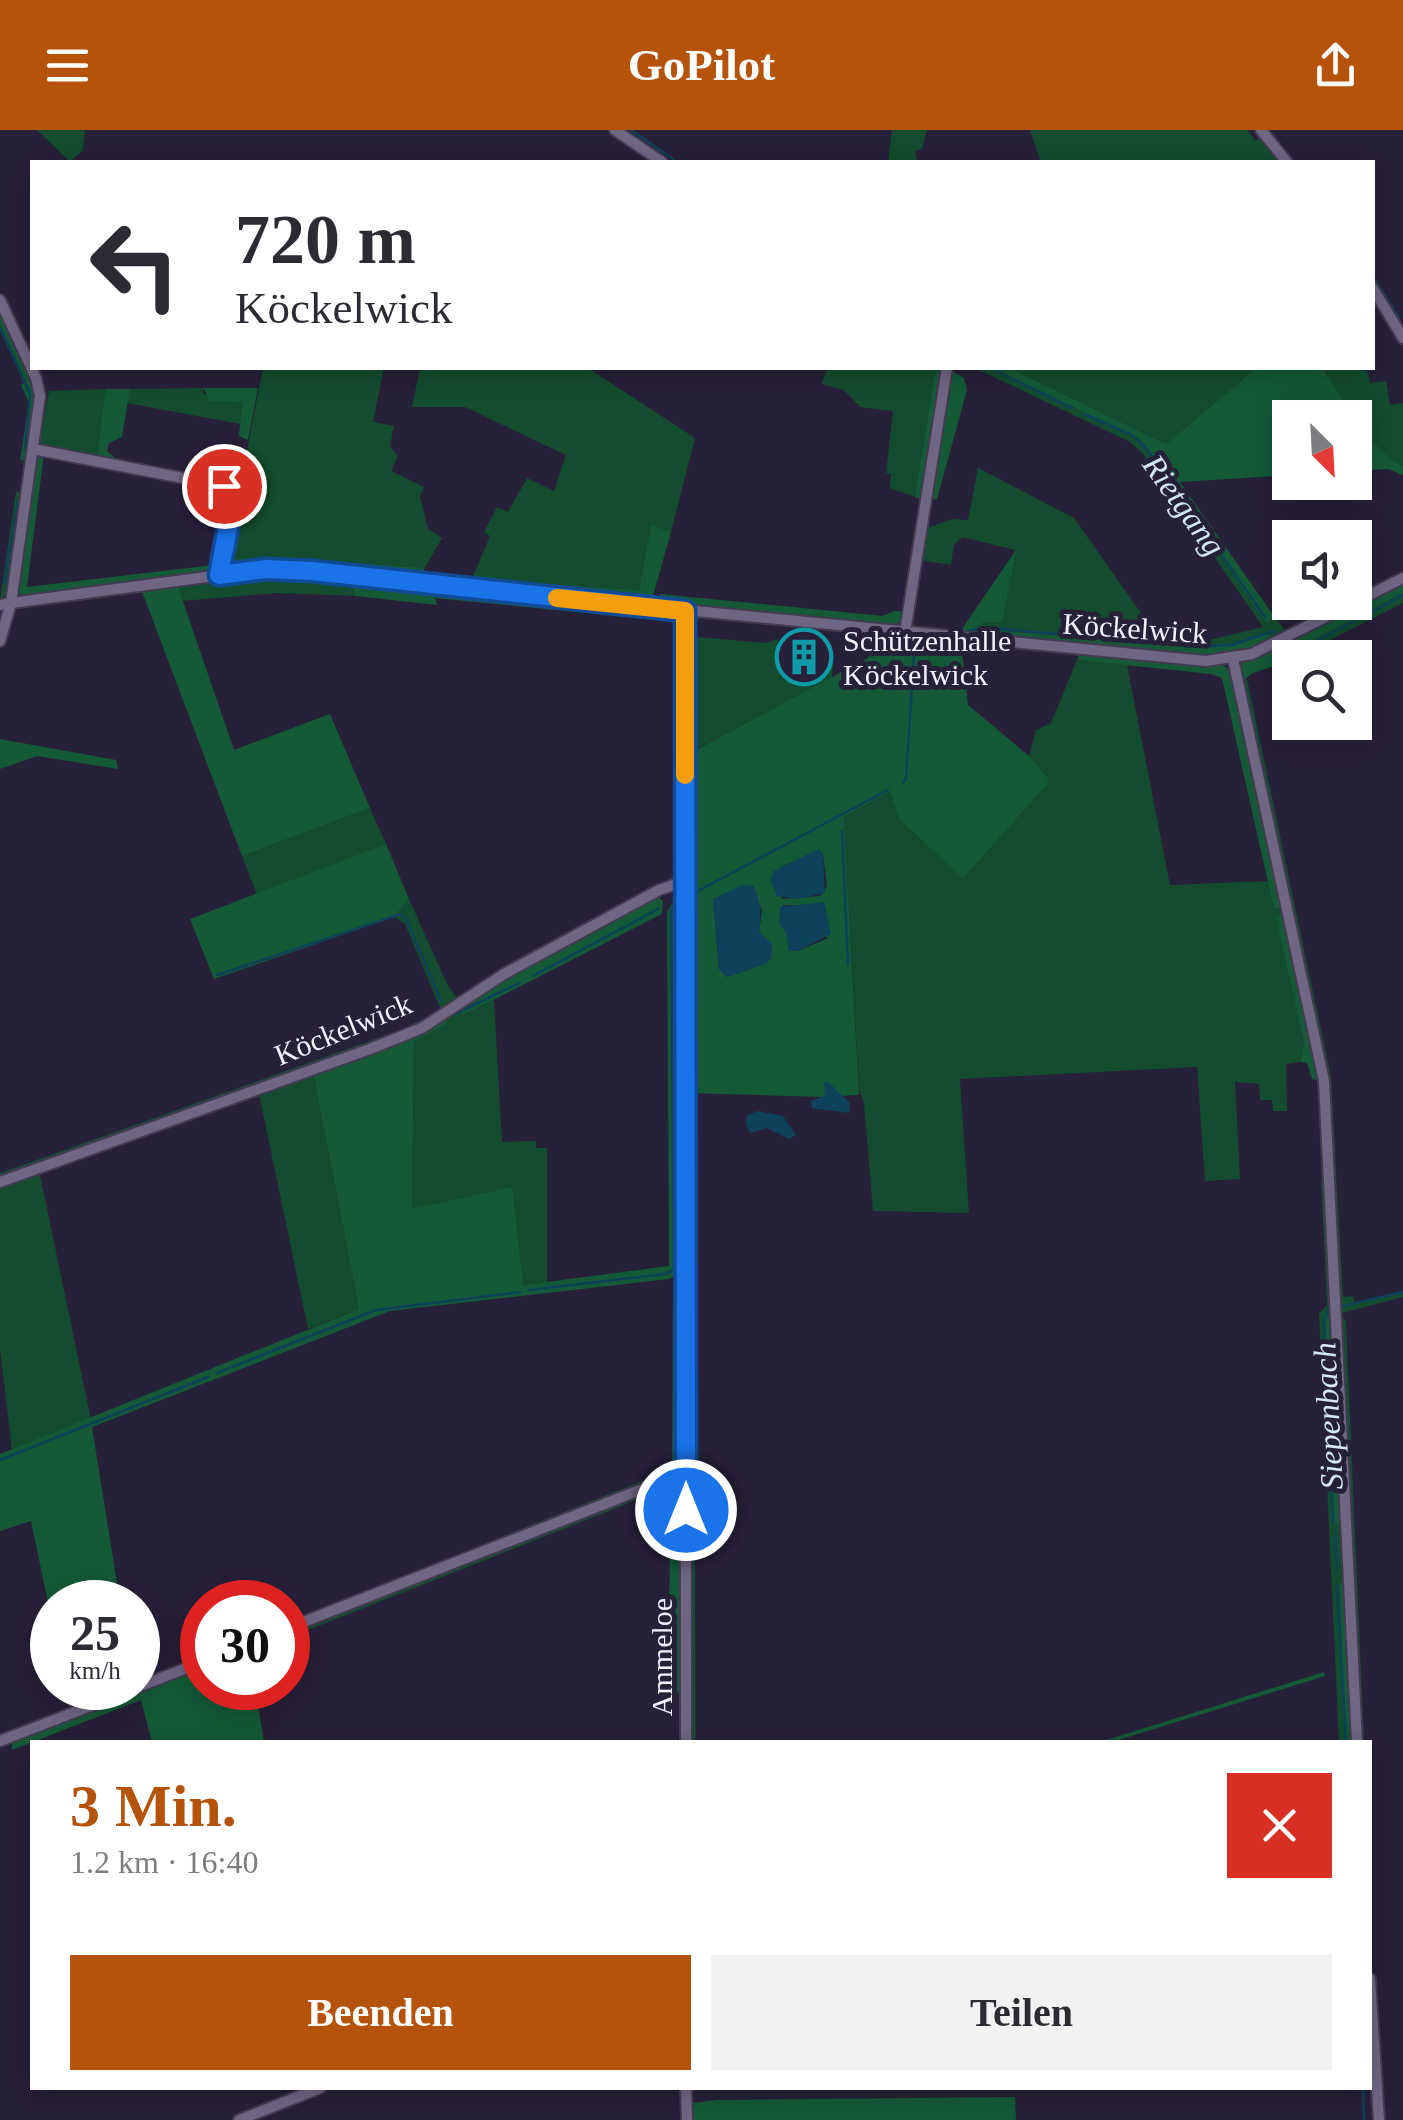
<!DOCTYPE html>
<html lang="de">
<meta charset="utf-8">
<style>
body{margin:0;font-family:"Times New Roman",serif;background:#f2f2f3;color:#2b2b33;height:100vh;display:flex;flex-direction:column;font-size:38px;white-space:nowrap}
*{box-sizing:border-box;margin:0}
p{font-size:32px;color:#7c7c81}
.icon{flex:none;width:55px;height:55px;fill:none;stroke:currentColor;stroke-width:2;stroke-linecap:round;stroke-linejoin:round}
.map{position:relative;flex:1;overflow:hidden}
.panel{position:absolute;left:30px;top:1610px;width:1342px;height:350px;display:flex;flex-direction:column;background:#fff;border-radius:0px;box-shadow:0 5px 25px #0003}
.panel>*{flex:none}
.banner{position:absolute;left:30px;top:30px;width:1345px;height:210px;border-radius:0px;box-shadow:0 5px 25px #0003;background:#fff;color:#2b2b33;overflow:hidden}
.needle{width:65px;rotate:156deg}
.fabs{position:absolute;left:1272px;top:270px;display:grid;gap:20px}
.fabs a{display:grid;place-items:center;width:100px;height:100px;border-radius:0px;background:#fff;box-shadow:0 5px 25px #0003;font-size:50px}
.speed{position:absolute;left:30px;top:1450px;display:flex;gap:20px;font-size:50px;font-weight:700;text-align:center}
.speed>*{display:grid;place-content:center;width:130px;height:130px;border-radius:50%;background:#fff;box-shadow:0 5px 25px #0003;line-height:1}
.speed small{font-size:25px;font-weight:400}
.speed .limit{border:15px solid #d22;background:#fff;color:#111}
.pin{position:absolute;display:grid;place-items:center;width:85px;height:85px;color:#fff;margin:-42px;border:5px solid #fff;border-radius:50%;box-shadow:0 2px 10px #0007}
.me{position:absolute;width:110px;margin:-55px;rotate:0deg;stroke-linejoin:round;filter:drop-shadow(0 0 8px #0008)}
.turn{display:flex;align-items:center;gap:35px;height:210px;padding:0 40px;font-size:45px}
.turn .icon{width:130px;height:130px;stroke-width:2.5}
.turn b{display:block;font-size:70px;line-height:85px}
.round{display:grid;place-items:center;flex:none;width:105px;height:105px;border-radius:0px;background:#f2f2f3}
.summary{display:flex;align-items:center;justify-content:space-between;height:170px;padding:0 40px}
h1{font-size:60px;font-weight:700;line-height:75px;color:#b45309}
.cta{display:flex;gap:20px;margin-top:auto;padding:20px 40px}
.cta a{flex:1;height:115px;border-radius:0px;background:#b45309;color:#fff;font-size:40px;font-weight:700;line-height:115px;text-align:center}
.cta a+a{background:#f2f2f3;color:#2b2b33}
header{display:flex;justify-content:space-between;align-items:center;height:130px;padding:0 40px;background:#b45309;color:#fff;font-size:45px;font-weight:700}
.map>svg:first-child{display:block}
.green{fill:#134c2e}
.forest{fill:#145a37;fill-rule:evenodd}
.water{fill:#0d425a}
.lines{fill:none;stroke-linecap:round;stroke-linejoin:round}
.stream{stroke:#0d425a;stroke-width:2.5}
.minor-casing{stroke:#433b50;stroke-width:14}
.minor{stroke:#6f6684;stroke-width:10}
.route-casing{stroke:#114b97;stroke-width:25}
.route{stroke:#1a73e8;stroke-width:18}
.slow{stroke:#f59e0b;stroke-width:18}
.labels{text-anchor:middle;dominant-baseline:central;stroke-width:10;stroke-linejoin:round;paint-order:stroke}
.street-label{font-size:30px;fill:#f4f1ff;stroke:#272039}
.poi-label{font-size:30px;fill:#f4f1ff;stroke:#272039;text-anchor:start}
.water-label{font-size:32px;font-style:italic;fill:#d3e8f5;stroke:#272039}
</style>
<header><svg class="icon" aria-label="menu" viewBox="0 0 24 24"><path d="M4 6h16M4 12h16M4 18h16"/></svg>GoPilot<svg class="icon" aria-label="share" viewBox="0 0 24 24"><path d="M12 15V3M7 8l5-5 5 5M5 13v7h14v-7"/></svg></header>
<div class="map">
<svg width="1403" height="1990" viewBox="0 0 1403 1990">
<rect width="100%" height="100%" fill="#272039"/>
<path class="green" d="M37 0H85L83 20 70 32Z
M892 0H927L922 19 915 21 917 32H888Z
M1030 0H1247L1256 11 1262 6 1285 32H1041Z
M263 238H384L373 292 394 296 390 316 398 326 391 341 424 357 420 366 428 399 442 408 425 438 277 427 226 429Z
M420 238H588L695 308 671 402 651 396 639 460 472 449 490 406 484 402 497 377 508 382 527 348 554 361 566 325 465 277H412Z
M828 238H944L915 367 890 358 891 344 886 343 893 281 860 277 844 260 821 254Z
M975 238H992L1141 310 1270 492 1274 486 1285 500 1334 473H1349L1271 514 1231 526 1172 527 1224 524 1268 503 1234 513 1207 517 977 499 1008 452 1015 420 962 407 954 415 951 435 920 430 925 399 952 389 968 390 978 338 1074 388 1158 507 1209 510 1263 497 1143 324 1130 312Z
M1010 238H1256L1166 314Z
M1322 238H1362L1367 241 1370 253 1386 251 1390 275 1403 273V336C1372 324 1342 266 1322 238Z
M203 258V264L242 272 240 294 127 273 130 259Z
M105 259 97 328 43 318 40 311 49 261Z
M16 361 21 363 8 463 0 470Z
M256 444 350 449 355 466 277 463 182 471 177 454Z
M1403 463V473L1284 533V524Z
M656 480 676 485 683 496 682 744 679 747 508 839 420 896 0 1049V1043L403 899 441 880 405 794 394 787 409 769 448 856 456 867 679 744 678 503 675 493 655 490Z
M862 502 895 505 902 509 894 518 868 528Z
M695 507 766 513 778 509 776 529 801 531 800 546 809 547 816 539 826 540 827 532 833 533 832 548 691 622Z
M1077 530 1127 535 1170 755 1268 751 1274 779 1284 777 1286 787H1277L1304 915 1301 932 1286 934 1287 981H1273L1272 970H1260L1259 954 1235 952 1240 1049 1205 1051 1197 937 960 949 969 1083 873 1081 864 973 859 958 844 687 890 662 1050 652 1029 626 1036 600 1051 593Z
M1247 549 1331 947 1343 1167 1353 1166 1354 1173 1403 1161V1167L1338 1184 1326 956 1240 553Z
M370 678 386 714 257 765 242 726Z
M494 870 502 1012 536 1011V1018H547V1152L522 1155 412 1080 414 912 445 894 440 888 457 877 464 885Z
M313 943 359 1179 308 1199 259 964Z
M39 1040 91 1290 12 1320 0 1219V1054Z
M1321 1050H1326L1346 1442 1347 1453 1339 1456 1346 1612H1339L1319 1184 1327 1175Z
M693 1083 696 1612H691L689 1089Z
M1343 1188 1346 1191 1364 1612H1360L1338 1189Z
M664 1342 671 1346 288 1497V1492Z
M670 1351 667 1358 288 1508V1502Z"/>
<path class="forest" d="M0 177 33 247 37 264 26 331 20 330 29 273 21 255 26 252 0 195Z
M992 238H1010L1166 314 1256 238H1322C1342 266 1372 323 1403 336V345L1388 339 1355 341V288H1290V345L1180 352 1274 486 1269 492 1265 491 1141 310Z
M950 240 964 248 967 260 937 369 929 370Z
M944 241 925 370 915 367 935 244Z
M203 258H258L248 310 239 306 242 272 210 271Z
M105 259H130L122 307 109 313 107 321 114 327 112 331 97 328Z
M44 324 27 457 213 435 220 405 225 406 214 441 22 467 17 458 37 326Z
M651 395 671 402 651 473 469 456 472 449 639 460Z
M1016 420 1002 492H983L978 499 1207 517 1234 513 1269 502 1270 511 1238 522 1201 526 962 502 964 496Z
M277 427 425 438 419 450 286 436 232 440 224 436 226 429Z
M350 449 656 480 655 490 435 468 437 475 355 466Z
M1403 453V463L1285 524 1284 533 1253 543 1240 553 1238 543 1243 531 1284 515Z
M177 454 234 620 330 584 370 678 242 726 141 459Z
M660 464 882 486 895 481 905 482 901 492 891 496 665 474Z
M691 505 695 507 692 622 868 528 894 518 902 509 961 513 968 575 1029 626 1050 651 963 748 900 690 890 662 844 687 859 965 841 966 828 952 824 967 689 963 688 509ZM819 720 823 725 827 756 820 766 782 769 783 736ZM753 756 762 781 759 801 767 833 727 847 719 839 713 769ZM783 775H798L828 808 798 821 788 809Z
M1079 524 1223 535 1232 542 1284 777 1274 779 1222 548 1211 544 1077 530Z
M0 609 116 630 118 639 37 626 0 639Z
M386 714 409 769 394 787 214 849 190 789Z
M659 768 663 771 662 784 464 885 457 877 504 846 646 769Z
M672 773 683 775 684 1140 669 1149 390 1181 92 1297 120 1472H52V1492L31 1391 0 1401V1324L359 1179 313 943 440 888 444 889 446 894 414 912 412 1079 512 1057 523 1155 669 1136 667 782Z
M1276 787H1286L1321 951 1312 949 1307 933 1301 932 1304 914Z
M673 1154 685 1155V1330L680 1340 671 1346 664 1342 672 1331Z
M1328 1182 1333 1183 1342 1393 1338 1395 1335 1393 1325 1185Z
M681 1349 684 1352 685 1562 669 1563 670 1351Z
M1342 1452 1347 1453 1355 1612H1346L1339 1455Z
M202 1537V1558H255L264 1612H152L141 1570 12 1620V1610Z
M1324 1542 1325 1546 1112 1612H1100Z
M1015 1967 1016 1990H692V1973L717 1970Z"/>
<path class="water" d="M819 719 823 725 825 763 797 769 777 766 770 750 774 741Z
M742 755 753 756C762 775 761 782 759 801L772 814 771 828 767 833 727 847 719 839 713 769Z
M824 772 831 804 798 821H789L786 803 779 792 780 777Z
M827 951 850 973 849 983 812 978 811 971 825 965 824 953Z
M757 981 783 986 796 1005 789 1009 767 998 750 1003 746 994 747 986Z"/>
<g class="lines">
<path class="stream" d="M631 0 673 29
M1372 145 1399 188
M0 198 30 264 25 320
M991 238 1072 278
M1084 284 1132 305 1147 319 1265 487
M4 453 18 371
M967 502 982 497 1195 517 1232 515 1273 501 1276 505
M1285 521 1300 520 1403 465
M903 653 906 649 914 524 921 518 945 521 953 516
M842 701 848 835
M696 762 888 660
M217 845 401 784 407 791 441 871
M533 846 658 779
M455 884 519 853
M336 926 377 911
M186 979 327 929
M128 1000 177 982
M0 1046 120 1003
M529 1160 665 1144 674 1140 671 780 677 771
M1343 1176 1403 1162
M1329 1179 1324 1192 1333 1393
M217 1243 376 1180 520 1162
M0 1330 208 1247
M1335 1404 1337 1440
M1337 1455 1346 1612
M1363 1958 1364 1990"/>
<g class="minor-casing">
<path id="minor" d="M615 0 662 32
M1261 0 1287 32
M1372 157 1403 208
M0 170 36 248 40 266 11 473 266 439 1206 531 1252 524 1403 448
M33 319 224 356 233 371 219 445
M0 475 11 473 0 511
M685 481 686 1612
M905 502 947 238
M1233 529 1324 951 1357 1612
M0 1052 370 919 422 898 504 844 659 760 685 751
M288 1498 686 1342
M138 1557 202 1532
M0 1611 137 1558
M1370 1849 1379 1990
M686 1958 687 1990
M239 1990 320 1958"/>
</g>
<use href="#minor" class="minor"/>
</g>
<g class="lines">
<g class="route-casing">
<path id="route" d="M224 356 233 371 219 445 266 439 312 441 685 481 686 1380"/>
</g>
<use href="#route" class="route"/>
<path class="slow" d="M557 468 685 481V645"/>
</g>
<defs>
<g id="building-ring" transform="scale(2.875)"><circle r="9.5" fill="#272039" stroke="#0f9aa8" stroke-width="1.5"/><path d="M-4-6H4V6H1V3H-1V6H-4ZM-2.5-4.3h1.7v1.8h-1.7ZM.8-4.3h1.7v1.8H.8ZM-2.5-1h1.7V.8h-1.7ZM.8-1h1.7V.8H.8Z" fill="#0f9aa8"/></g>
</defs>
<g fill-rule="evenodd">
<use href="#building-ring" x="804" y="527"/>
</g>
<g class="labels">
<g class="street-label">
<text transform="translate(1135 498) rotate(4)">Köckelwick</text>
<text transform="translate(343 899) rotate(-22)">Köckelwick</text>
<text transform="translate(661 1527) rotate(-90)">Ammeloe</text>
</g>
<g class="poi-label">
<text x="843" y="510">Schützenhalle<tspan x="843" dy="34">Köckelwick</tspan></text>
</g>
<g class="water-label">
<text transform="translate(1184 375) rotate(54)">Rietgang</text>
<text transform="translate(1328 1286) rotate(-93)">Siepenbach</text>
</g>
</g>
</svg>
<div class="fabs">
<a><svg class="needle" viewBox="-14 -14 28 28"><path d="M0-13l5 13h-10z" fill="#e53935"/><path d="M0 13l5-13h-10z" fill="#7c7c81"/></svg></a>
<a><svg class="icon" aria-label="sound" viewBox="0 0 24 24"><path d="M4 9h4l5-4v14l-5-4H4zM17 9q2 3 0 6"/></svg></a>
<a><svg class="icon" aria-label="search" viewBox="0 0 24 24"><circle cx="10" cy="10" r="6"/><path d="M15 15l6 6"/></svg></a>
</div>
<div class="speed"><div>25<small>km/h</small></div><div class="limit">30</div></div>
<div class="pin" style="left:224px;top:356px;background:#d93025"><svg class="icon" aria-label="arrive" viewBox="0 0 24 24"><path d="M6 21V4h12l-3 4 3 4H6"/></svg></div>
<svg class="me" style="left:686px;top:1380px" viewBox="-20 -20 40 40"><circle r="17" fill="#1a73e8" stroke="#fff" stroke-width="3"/><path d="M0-11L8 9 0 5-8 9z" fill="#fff"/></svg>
<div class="banner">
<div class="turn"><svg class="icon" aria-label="left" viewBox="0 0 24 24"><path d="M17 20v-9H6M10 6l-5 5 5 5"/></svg><div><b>720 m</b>Köckelwick</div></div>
</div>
<section class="panel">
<div class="summary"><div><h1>3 Min.</h1><p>1.2 km · 16:40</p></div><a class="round" style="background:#d93025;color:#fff"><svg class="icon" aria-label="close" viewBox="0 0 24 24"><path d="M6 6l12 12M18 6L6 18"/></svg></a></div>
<div class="cta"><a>Beenden</a><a>Teilen</a></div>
</section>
</div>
